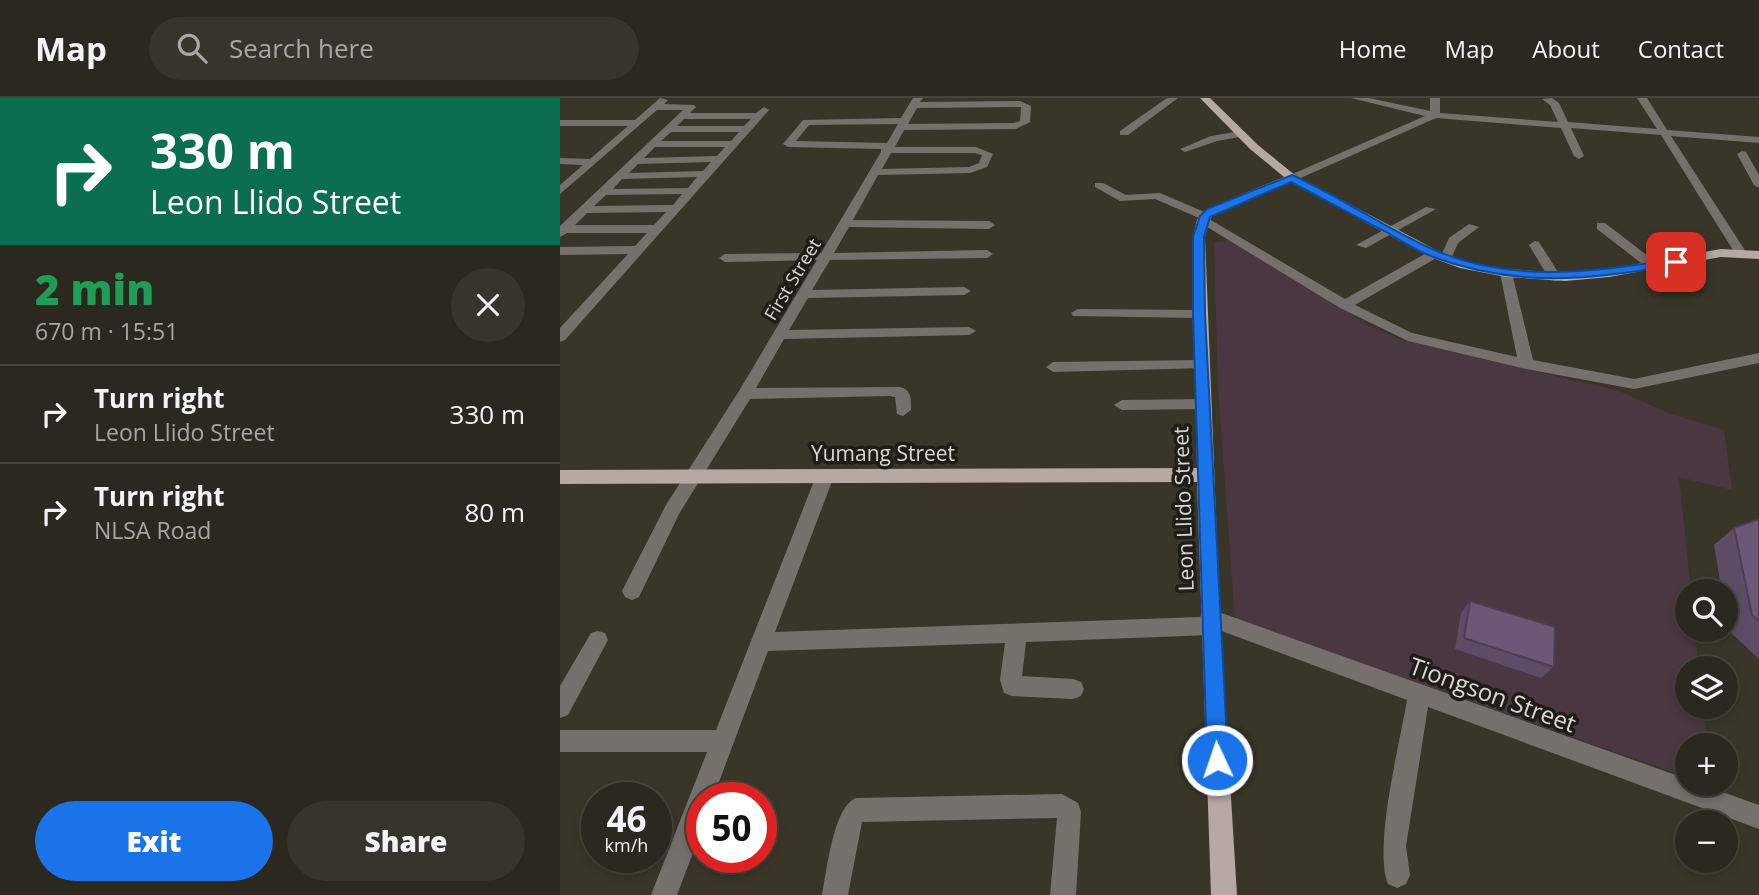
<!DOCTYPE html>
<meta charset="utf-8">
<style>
body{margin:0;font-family:"Open Sans",sans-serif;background:#37342c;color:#f1f3f6;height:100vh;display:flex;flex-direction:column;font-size:26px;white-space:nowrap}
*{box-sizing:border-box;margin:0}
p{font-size:23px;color:#a6a6a4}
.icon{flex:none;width:38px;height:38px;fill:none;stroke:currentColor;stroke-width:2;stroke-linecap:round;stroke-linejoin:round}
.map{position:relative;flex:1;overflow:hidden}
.details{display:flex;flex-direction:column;background:#2b281f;width:560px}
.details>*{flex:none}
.guide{background:#0b6e4f;color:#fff;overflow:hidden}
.tools{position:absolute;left:1115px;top:481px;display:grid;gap:14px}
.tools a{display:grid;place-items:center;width:63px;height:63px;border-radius:50%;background:#2b281f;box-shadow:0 4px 10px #0003,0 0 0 2px #47443d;font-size:35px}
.speed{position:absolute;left:21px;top:684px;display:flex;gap:14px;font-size:35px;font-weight:700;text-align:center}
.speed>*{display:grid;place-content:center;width:91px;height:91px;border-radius:50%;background:#2b281f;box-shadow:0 4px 10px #0003,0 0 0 2px #47443d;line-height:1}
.speed small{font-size:18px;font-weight:400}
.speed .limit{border:10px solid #d22;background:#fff;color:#111}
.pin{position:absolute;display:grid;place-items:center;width:60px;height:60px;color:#fff;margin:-30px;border-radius:14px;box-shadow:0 4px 10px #0006}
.me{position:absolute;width:77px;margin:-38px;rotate:357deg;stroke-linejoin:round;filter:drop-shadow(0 0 5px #0008)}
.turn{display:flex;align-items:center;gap:24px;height:147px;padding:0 35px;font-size:32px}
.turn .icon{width:91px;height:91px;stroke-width:2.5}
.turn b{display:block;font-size:49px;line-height:60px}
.round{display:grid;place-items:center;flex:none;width:74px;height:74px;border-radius:37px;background:#37342c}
.head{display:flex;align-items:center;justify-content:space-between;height:119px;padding:0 35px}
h1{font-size:42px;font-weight:800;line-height:52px;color:#1e9e55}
.button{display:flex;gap:14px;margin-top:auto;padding:14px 35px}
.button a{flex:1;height:80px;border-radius:42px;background:#1a73e8;color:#fff;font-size:28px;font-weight:800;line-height:80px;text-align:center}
.button a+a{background:#37342c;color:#f1f3f6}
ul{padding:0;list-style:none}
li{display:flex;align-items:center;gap:21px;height:98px;padding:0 35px;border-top:2px solid #47443d}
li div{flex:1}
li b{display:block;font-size:26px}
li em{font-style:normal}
header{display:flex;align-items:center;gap:42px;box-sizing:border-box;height:98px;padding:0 35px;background:#2b281f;border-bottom:2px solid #47443d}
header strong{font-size:33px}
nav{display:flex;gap:38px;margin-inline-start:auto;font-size:24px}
.search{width:490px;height:63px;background:#37342c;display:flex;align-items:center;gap:18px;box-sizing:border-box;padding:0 24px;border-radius:38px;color:#a6a6a4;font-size:26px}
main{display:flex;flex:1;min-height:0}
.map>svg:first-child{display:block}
.education{fill:#4a3741}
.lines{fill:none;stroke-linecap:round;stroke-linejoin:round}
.minor{fill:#76706d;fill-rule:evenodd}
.major{fill:#b6a8a3;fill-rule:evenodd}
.wall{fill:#5d4c65}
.building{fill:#6c5876;stroke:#4c3e53;stroke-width:2}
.route{fill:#1a73e8;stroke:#114b97;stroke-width:2}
.labels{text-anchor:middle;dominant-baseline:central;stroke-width:7;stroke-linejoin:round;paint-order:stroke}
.far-street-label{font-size:18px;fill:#dad8d1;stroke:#1f1d18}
.street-label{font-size:21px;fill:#dad8d1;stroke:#1f1d18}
.near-street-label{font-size:24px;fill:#dad8d1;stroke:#1f1d18}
</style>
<header>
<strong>Map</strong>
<div class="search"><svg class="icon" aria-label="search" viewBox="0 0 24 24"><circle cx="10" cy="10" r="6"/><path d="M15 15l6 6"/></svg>Search here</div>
<nav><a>Home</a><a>Map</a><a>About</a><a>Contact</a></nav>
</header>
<main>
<section class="details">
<div class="guide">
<div class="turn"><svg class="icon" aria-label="right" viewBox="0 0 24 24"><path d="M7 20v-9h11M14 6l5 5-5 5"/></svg><div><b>330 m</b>Leon Llido Street</div></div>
</div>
<div class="head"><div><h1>2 min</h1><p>670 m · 15:51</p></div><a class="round"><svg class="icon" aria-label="close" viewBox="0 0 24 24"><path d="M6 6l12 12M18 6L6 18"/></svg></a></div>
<ul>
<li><svg class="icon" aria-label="right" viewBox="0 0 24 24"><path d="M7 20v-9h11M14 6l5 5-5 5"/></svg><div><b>Turn right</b><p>Leon Llido Street</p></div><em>330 m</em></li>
<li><svg class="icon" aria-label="right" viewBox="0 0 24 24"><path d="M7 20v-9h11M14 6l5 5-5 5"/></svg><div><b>Turn right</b><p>NLSA Road</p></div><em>80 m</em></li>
</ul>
<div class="button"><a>Exit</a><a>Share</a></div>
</section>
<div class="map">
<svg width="1199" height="797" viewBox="0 0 1199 797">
<rect width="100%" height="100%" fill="#393629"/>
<path class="education" d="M671 142 804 225 839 241 1059 293 1108 315 1164 332 1172 392 1119 379 1131 493 1127 494V532H1135L1139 570H1127V609H1143L1147 647 1127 648V679L675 522 658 289 654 145Z"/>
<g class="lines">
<path class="minor" d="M100 0 108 2 104 6 134 7 136 9 130 15H196L204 9 209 12 5 242 0 244V230L68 156 0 157V149L75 148 87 135H7L0 139V128L123 12H97L0 96V87L23 67 0 66V60L30 61 68 28H0V22H75ZM124 21H191L184 28H117ZM111 34H179L171 43H101ZM95 49H165L157 58 84 60ZM151 64 143 73 69 75 78 66ZM137 79 128 90 53 91 62 81ZM122 96 113 107 34 108 46 97ZM106 114 94 127H15L27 115Z
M353 0H363L360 4 460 3 471 8 470 24 456 31 344 32 335 49H416L433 56 427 69 410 75 318 77 293 122 429 123 435 127 429 131 289 129 274 155 427 152 433 156 427 160 270 162 252 192 404 189 411 193 404 197 248 200 229 232 409 229 416 233 409 237 224 241 196 290 340 289C352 292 351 302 351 312L343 318 337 316 335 299 329 298 190 301 119 416 79 499 72 502 65 499 62 493 106 407 179 293 257 162 165 164 159 160 165 156 261 155 321 54V51L228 49 223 46 243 22 341 20ZM461 9 460 23 454 25 348 26 357 10ZM338 26 327 45 236 43 249 27ZM331 55H415L422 57 419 65 409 69 322 71Z
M607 0H618L568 37H560V33Z
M791 0H809L870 13V0H880V15L998 24 990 7 982 1 992 0 999 5 1008 24 1097 31 1077 0H1087L1107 32 1199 39V45L1111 38 1186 154 1184 157H1176L1101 37 1011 30 1024 58 1019 61 1014 58 1001 30 876 20 736 82H728V78L865 18Z
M681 33 685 34V38L657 43 625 54 620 51 651 38Z
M1182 53 1186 54 1199 77V90L1194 87 1177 56Z
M535 85H543L566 97 600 95 649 116V121L785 201 870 153H878V159L795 207 852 235 957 259 940 175 946 171 952 175 973 262 1074 281 1199 255V265L1074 291 966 271 848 243 780 210 639 124V120L595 101 560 103 535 89Z
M866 109 876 111 806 150 796 147Z
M1037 125H1045L1097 165V171H1089L1037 131Z
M909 126 919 129 898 145 890 163H882L880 160 889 140Z
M975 143 979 144 1001 179 1000 182 995 183 990 182 969 147Z
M518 211 639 212 646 216 639 220 513 218 511 215Z
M640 262 647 267 645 270 493 274 486 269 493 264Z
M642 301 650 306 642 311 562 312 554 307 562 302Z
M265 371 271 373 274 378 215 534 640 519 643 514 650 511 1127 681V686H1140L1199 707V731L868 609 846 748 850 777 846 786 837 790 828 786C813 749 840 645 847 602L659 532 651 537 466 544 462 578 513 581 521 584 524 591 521 598 513 601 452 598 444 595 440 582 445 545 208 553 153 700H142V731L117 797H91L147 654H0V632H156L256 378 259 373Z
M38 533 45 535 48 542 8 617 0 620V588L31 535Z
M502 696 518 705 521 714 516 797H490L497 720 302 724 288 797H262C267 773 273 709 296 700Z"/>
<path class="major" d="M640 0H650L698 47 736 78 878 153 907 164 946 171 1005 175 1049 171 1161 151 1199 153V161L1161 159 1049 179 1005 183 946 179 900 170 870 159 731 84 655 115 649 123 645 139 660 520 677 797H651L637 384 0 386V372L637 370 633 139 637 122 647 111 724 79 690 51Z"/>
</g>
<path class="wall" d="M1199 421V561L1168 532 1166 516V494H1162L1154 447 1174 430Z
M910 503 994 569 981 580 895 551 901 515Z"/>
<path class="building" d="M1199 421V523L1192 517 1174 430Z
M910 503 995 529 994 569 904 540Z"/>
<path class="route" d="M732 77C745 82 757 90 770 96 805 115 841 138 879 154 956 185 1036 174 1116 161L1121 164 1116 167C1029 182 958 190 873 159 857 153 841 143 826 134 794 118 763 101 731 84L650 119 644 139 645 216 668 662 665 670 657 673 650 670 647 662 633 216V139L640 118 647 111Z"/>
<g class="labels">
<g class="far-street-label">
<text transform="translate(232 181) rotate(-59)">First Street</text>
</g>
<g class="street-label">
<text x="323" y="355">Yumang Street</text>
<text transform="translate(623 411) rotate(-92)">Leon Llido Street</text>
</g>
<g class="near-street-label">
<text transform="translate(933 596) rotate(20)">Tiongson Street</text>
</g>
</g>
</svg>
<div class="tools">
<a><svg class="icon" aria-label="search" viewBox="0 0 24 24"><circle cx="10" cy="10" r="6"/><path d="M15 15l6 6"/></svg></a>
<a><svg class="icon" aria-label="layers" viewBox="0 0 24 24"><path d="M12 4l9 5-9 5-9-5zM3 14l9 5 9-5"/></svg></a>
<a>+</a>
<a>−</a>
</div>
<div class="speed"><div>46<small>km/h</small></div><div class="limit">50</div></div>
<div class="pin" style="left:1116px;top:164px;background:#d93025"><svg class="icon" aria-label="arrive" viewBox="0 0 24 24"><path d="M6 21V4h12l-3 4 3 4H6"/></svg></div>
<svg class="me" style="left:657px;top:662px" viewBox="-20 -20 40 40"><circle r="17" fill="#1a73e8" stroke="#fff" stroke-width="3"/><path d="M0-11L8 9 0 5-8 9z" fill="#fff"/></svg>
</div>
</main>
